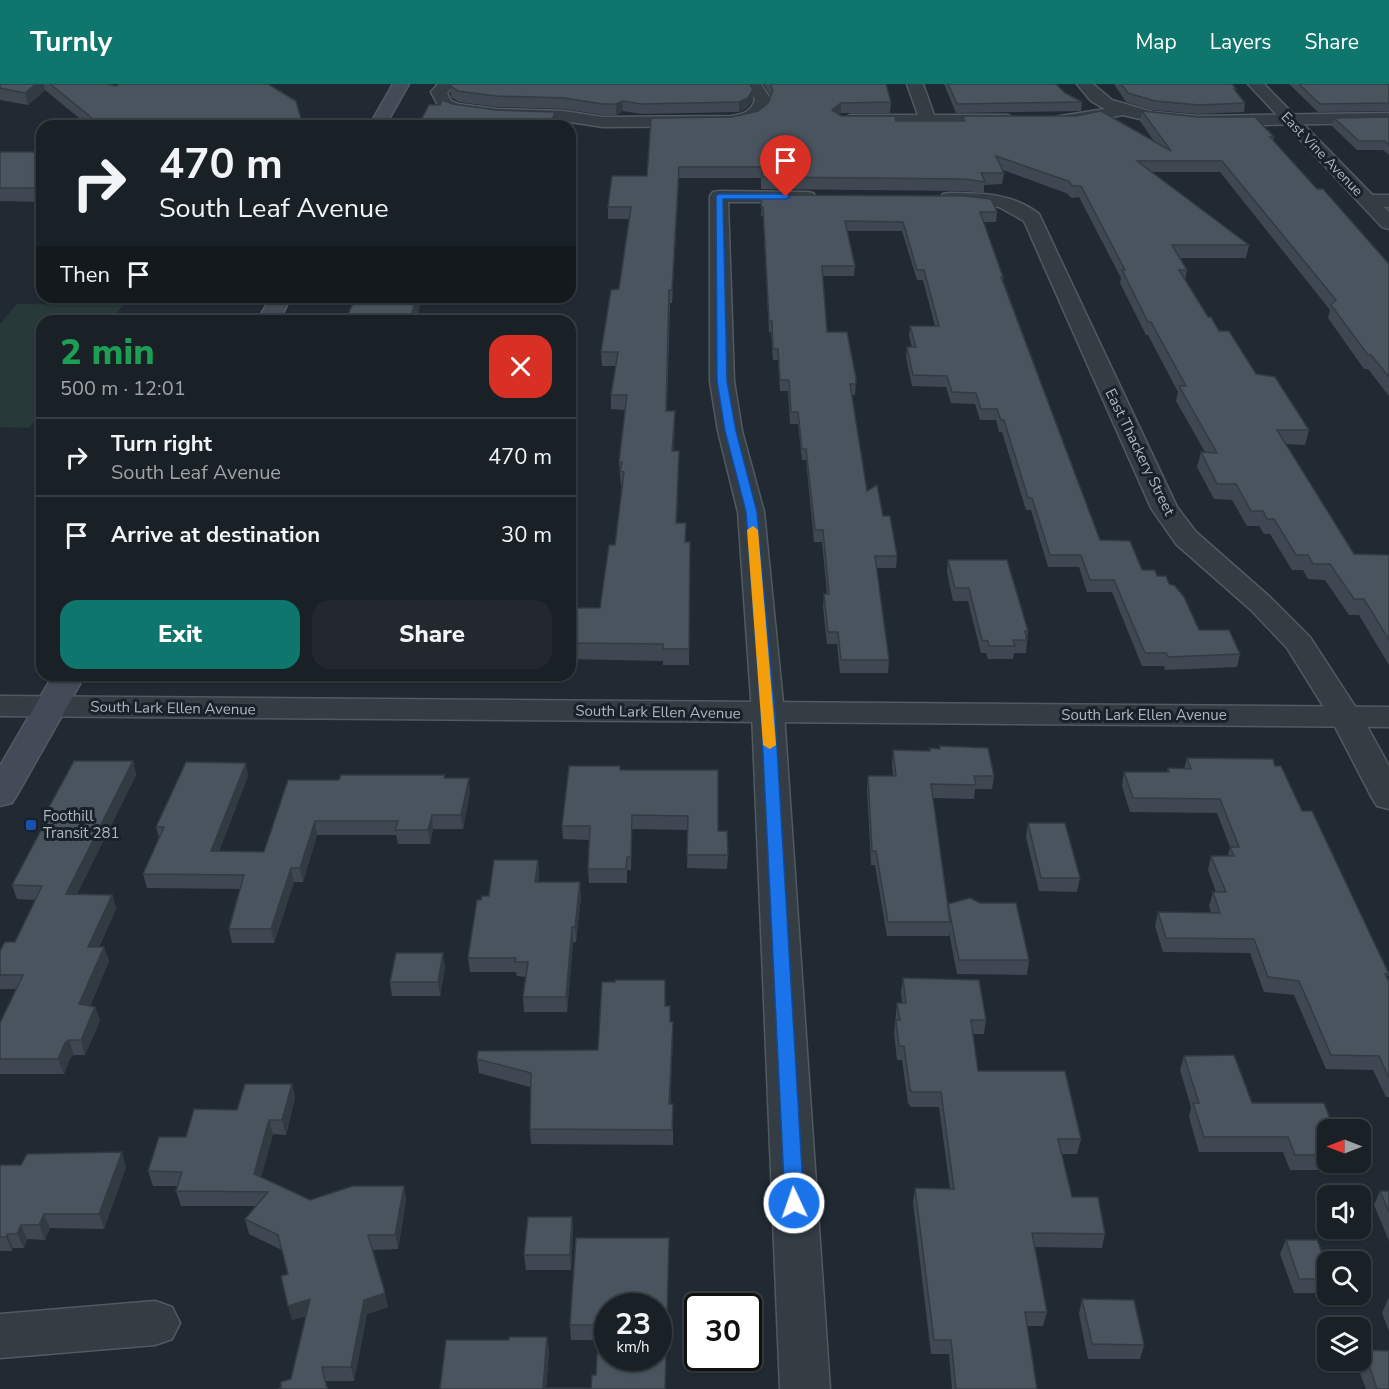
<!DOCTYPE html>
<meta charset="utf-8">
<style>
body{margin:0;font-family:"Nunito Sans",sans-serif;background:#22282e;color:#f1f3f6;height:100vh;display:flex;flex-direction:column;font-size:22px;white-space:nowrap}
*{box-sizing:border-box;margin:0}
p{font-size:20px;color:#9fa3a7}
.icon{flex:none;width:33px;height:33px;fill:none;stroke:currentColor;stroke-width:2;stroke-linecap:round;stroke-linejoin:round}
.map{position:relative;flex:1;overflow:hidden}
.details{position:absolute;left:36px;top:231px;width:540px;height:366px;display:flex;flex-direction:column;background:#192026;border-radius:18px;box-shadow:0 2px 4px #0004,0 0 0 2px #373e43}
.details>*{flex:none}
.banner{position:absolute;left:36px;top:36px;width:540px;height:183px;border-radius:18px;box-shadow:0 2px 4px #0004,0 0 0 2px #373e43;background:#192026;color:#f1f3f6;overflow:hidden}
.needle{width:39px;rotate:270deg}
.buttons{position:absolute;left:1317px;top:1035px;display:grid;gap:12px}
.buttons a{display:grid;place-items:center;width:54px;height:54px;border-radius:12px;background:#192026;box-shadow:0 2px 4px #0004,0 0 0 2px #373e43;font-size:30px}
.speed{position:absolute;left:594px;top:1209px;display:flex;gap:12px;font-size:30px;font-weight:700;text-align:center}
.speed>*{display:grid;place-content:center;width:78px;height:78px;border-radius:50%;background:#192026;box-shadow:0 2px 4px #0004,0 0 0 2px #373e43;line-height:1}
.speed small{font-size:15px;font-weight:400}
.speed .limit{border:3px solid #111;border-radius:9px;background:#fff;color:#111}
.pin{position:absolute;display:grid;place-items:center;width:51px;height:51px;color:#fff;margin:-62px -26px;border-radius:50% 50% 50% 0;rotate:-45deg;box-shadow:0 0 6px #0007}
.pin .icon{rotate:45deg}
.me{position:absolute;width:66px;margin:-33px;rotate:357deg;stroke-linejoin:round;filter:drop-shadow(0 0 4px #0008)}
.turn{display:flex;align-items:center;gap:21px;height:126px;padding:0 24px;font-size:27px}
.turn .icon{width:78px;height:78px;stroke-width:2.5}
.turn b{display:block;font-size:42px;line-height:51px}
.then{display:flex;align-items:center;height:57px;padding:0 24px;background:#0003;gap:12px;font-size:22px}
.round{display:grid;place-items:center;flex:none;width:63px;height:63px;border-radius:18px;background:#22282e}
.overview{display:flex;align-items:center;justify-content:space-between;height:102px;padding:0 24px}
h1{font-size:36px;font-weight:800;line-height:45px;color:#1e9e55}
.primary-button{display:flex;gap:12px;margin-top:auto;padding:12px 24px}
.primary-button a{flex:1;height:69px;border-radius:18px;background:#0f766e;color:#fff;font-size:24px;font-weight:800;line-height:69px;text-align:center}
.primary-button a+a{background:#22282e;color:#f1f3f6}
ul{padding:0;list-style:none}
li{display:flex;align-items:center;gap:18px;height:78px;padding:0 24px;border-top:2px solid #373e43}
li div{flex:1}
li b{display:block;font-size:22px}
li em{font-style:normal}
header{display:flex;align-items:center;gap:36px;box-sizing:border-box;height:84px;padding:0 30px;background:#0f766e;color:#fff}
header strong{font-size:28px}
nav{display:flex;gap:33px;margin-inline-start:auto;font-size:21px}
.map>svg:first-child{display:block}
.green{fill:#273938}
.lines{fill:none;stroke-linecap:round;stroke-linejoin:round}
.minor-casing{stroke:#515a62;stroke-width:3}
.tertiary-casing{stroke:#515a62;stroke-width:3}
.secondary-casing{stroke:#515a62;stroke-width:3}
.minor{fill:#343c44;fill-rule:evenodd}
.tertiary{fill:#343c44;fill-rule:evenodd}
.secondary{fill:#424b57;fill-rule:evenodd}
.wall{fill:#3f4852}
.shaded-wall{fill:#333b42}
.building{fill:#49545f;stroke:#333b42;stroke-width:1.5;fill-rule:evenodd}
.route{fill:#1a73e8;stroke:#114b97;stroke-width:1.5}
.slow{fill:#f59e0b}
.transit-dot{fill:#1a4fb4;stroke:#192129;stroke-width:2}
.labels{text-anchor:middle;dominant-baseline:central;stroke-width:6;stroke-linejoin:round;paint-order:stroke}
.far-street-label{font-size:14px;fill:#aeb7c1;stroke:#192129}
.street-label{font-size:15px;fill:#aeb7c1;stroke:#192129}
.poi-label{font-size:15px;fill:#aeb7c1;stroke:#192129;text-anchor:start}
</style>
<header>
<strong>Turnly</strong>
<nav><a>Map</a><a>Layers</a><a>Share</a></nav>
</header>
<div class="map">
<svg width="1389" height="1305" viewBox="0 0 1389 1305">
<rect width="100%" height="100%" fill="#212a33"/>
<path class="green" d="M17 220 123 221 111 237H42V327L29 344 0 343V240Z"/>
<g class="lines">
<g class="minor-casing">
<path id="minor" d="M438 0H455L447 9 451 17 458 20 497 25 564 27 603 33 731 32C743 30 751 28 755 16L751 7 743 0H761L771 16 766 29 756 36 731 42 603 43 564 37 497 35 454 29 439 23 431 8Z
M907 0H923L934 31H1008L1016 36 1008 41H850L842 36 850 31H918Z
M1077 0H1093L1112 16 1153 28 1197 32 1389 29V39L1197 42 1153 38 1123 31 1075 40 1054 39 1052 36 1054 33 1105 25 1091 17Z
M719 107 807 108 813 109 816 113 813 117 807 118H728L734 297 742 347 764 428 784 629 830 1305H780L752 629 738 428 718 347 710 297V112L713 108Z
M949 109C981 109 1013 109 1039 130L1177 423 1196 448 1271 514 1310 553 1362 633 1389 682V725L1377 722 1372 714 1330 633 1287 564 1251 526 1176 460 1151 424 1024 137 999 123 943 118 940 114 943 110Z
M1368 111H1389V123L1362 121 1359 117 1362 113Z
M155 1217 172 1223 180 1239 172 1255 155 1261 0 1274V1230Z"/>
</g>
<g class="tertiary-casing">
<path id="tertiary" d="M1248 0H1264L1389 128V145L1382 143Z
M0 612 1389 623V643L0 632Z"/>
</g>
<g class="secondary-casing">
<path id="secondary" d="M393 0H409L385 42H369Z
M271 213H291L279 237H257Z
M53 591H85L17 711 12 719 0 722V682Z"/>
</g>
<use href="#minor" class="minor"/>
<use href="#tertiary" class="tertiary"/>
<use href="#secondary" class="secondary"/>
</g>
<path class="wall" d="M0 0H106L303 42H89L45 6 28 21 0 16Z
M764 0H886L891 18 890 29H841L839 31 841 32 896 37H963V32L1154 57 1140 37 1142 27 1274 53 1273 57 1317 105 1389 180V312L1368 285H1364L1328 234 1330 226 1220 88H1152L1249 161 1246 174H1180L1187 186 1185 196 1208 233 1219 247 1256 290 1309 346 1305 361 1286 360 1354 470 1389 471V581L1359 531H1349L1325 496 1308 495 1303 486H1292L1270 450H1264L1259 442H1247L1232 416 1214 415 1197 383 1201 368H1205L1176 317 1178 308 1148 251H1146L1120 199 1121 194 1079 113 1072 114 1066 109 1003 86 1004 89 1002 100 984 101V109L963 107 761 105V94H679L672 219H670L667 327H675L673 367H679L677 439 686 458H690L689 581H663V577L570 575V524H600L615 461 622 403 621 402 619 378 625 326 611 325V311L616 282H602L601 268 619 205 629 135H608V123L647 92 732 33 758 27 768 19 771 13Z
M944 0H1056L1065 9 1082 18 1081 27 956 29Z
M1114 0H1232L1236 5V8L1245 19 1244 28 1197 30 1153 26 1126 18Z
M1289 0H1389V27L1318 28Z
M450 2 753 6V16L747 24 739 28 641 30 623 27 616 31H603L564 25 497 23 459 18 451 13Z
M1389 33V71L1383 66H1357L1332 42 1334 34Z
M0 68H42V118L0 117Z
M762 111 997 128 996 138H983L1003 193V196L1100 456 1142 486 1157 492 1169 500 1199 546 1240 570 1237 583 1165 586 1164 582H1142L1112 508H1087L1079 483H1048L1031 426H1026L1002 348H999L996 336H980L975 320 951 319 946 303 912 302 906 273 907 263H912L909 252 910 242H935L923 196H917L902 147H847L855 182 854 192H823L827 248 856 294 855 311H852L867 407 883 432 897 472 896 484H877L889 576 888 589H840L837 560H827L823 523 824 510H827L822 458H814L806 376H802L798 340H790L788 307H780L778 276H773L771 248H769L763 132H761Z
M948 476 1028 547 1026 569H1014L1013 575H988L986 569H981L968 517H953L947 488Z
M940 662 994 692 992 705H975L974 715 933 714 948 821 1029 876 1027 891 957 890 949 848V852H887L875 781H871L867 705 868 692H893L892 680 893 666 929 667 930 664 939 665Z
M1187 674 1275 682 1302 727 1389 890 1387 894 1389 898V1013H1386L1373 986 1326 985 1294 911 1264 908 1250 869 1163 868 1155 842 1158 828 1211 829 1209 822 1213 808H1216L1208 786 1211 772H1228L1230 763 1217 729 1130 728 1122 702 1124 688H1167L1168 684 1184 685Z
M133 677 136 691 77 810 112 811 116 825 99 863H104L109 877 90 922 95 923 100 937 85 971H74L70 974 64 990H0V939L16 905H0V867L15 858 35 816 17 815 12 801 43 742 42 736Z
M620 686 718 747 728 771 727 785 687 784 688 746 632 745 631 786H627V799H589L588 785 589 756 563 755 562 742Z
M248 692 219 767 264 768 339 696 445 694 470 708 463 745H433L430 760H398L396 751H317L303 798H294L274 859H232L229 845 240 805 147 804 143 790 159 754 156 743Z
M1028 739 1080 794 1077 808 1039 807 1026 753Z
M538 776 539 789 538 798 581 812 576 858H573L567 928H524L523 913 526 893 517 892 516 888H470L468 874 481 816 489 812Z
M445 883 440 912H392L390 898Z
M903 894 986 936 984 950H973L978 987 1081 1055 1077 1070H1062L1072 1113 1105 1150 1102 1164 1035 1163 1047 1228 1043 1242H1027L1037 1305H952L949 1270H931L913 1119 915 1104 950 1105 939 1023H911L908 1019 902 976H897L894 950 897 919H902L901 908Z
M671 938H673L670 1020H673V1061L531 1060 530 1045V1003L479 989 477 975 598 966Z
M1184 972 1252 1019 1328 1046V1078H1342L1339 1086H1290L1283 1068H1199L1189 1033 1191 1023 1180 986Z
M292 1000 295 1014 286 1051 273 1050 261 1093 310 1116 404 1102 406 1116 398 1165 373 1166 388 1223 367 1230 354 1297H326L328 1305H278L281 1304 291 1295 306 1232 292 1236 288 1190 282 1166 249 1150 245 1135 256 1122H181L176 1107 178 1102H153L148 1087 186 1053 237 1026Z
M0 1081 126 1083 104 1145 50 1144 45 1156 27 1155 24 1164H13L12 1167H0Z
M1380 1107H1389V1157L1374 1121Z
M572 1133 573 1147 571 1186H526L524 1171Z
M669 1154 665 1305H440L509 1256 547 1253 549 1267 546 1304H591L596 1291 598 1256H571L570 1241Z
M1286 1156 1328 1184V1205L1326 1209H1294L1280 1170Z
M1082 1215 1144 1261 1140 1275H1088L1079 1230Z
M1388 1215H1389V1247L1382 1229Z
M1364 1266 1389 1305H1366L1357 1281 1359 1276H1360V1274Z"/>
<path class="shaded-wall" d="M36 0H44L45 6 28 21 25 9Z
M753 6V16L747 24 739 28V18Z
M623 17V27L616 31V20Z
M841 19V29L832 37V26Z
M555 28 556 39 555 42H550Z
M679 83V94L672 219V206Z
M417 213H423V214L415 237H409Z
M675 327V341L673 382 672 367Z
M133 677 136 691 70 824 66 810Z
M246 679 248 692 214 781 211 767Z
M469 694 470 708 463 745 461 731Z
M432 731 433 745 430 760 428 746Z
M315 737 317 751 303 798 300 784Z
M538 776 539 789 536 812 535 798Z
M291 784 294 798 274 859 271 845Z
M580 798 581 812 576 858 575 843Z
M112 811 116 825 92 877 88 863Z
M572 843 573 858 567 928 566 913Z
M104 863 109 877 84 935 79 920Z
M443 869 445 883 440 912 438 898Z
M95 923 100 937 85 971 81 956Z
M673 938V952L670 1034 669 1020Z
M69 956 74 971 70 974 64 990 58 975 65 959Z
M292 1000 295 1014 286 1051 282 1036Z
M269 1036 273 1050 258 1104 254 1090Z
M122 1068 126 1083 104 1145 99 1130Z
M404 1102 406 1116 398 1165 395 1151Z
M44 1130 50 1144 45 1156 39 1141Z
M572 1133 573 1147 571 1186 570 1171Z
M21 1141 27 1155 24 1164 17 1150Z
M7 1150 13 1164 12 1167 6 1153Z
M385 1209 388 1223 367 1230 354 1297 351 1283 364 1216Z
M310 1215 313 1229 292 1236 288 1222Z
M547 1253 549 1267 546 1305H543Z"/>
<path class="building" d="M0 0H36L25 9 0 4Z
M50 0H106L117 2 118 0H268L296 17 303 42H102Z
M452 0H750L753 6 748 14 739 18 641 20 623 17 616 20H603L564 14 496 12 458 7 450 2Z
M770 0H886L891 18 841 19 832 26 841 32H895L896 37H965L963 32H1076L1101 27 1171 67 1142 27 1199 33H1255L1274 53H1270L1317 105H1323L1389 180V293L1371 271H1368L1331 221 1336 216 1222 77H1137L1249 161H1172L1187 186H1179L1208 233H1211L1219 247H1229L1256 290 1275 293 1309 346H1277L1354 470 1389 471V556L1364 515H1354L1330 480H1313L1308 471H1296L1274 435H1267L1263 427H1251L1236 400H1217L1201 368 1217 369 1179 302H1186L1151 238H1148L1122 186H1125L1081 102H1073L1068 97 996 72 1004 89H981L985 98 964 95 762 93V83H679L672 206H669L666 327H675L672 367H679L676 439H686L685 458H690L689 565H663V560L570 559V524H600L609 461H615L624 388 620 387 622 378H619L627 311H611L618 268H601L611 206 619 205 631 123H608L612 92H647L651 34 732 33 758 27 768 19 773 6Z
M948 0H1056L1065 9 1082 18 957 20Z
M1121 0H1232L1236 5H1234L1245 19 1199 21 1155 17 1128 9Z
M1299 0H1389V19L1320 20Z
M442 16 453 20 496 26 555 28 550 42H418L429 21H440Z
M1389 33V61L1385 57H1359L1334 34Z
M0 68H42V104H0Z
M762 111 964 112 991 115 997 128H980L1003 193H1001L1100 456 1130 457 1142 486H1155L1157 492H1166L1169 500 1175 502 1184 513 1199 546H1229L1240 570 1168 573 1166 569H1145L1114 496H1090L1081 471H1050L1032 414H1028L1004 336H1001L997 325H981L976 309 952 308 947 292 913 291 907 263H916L910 242H939L924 186H917L903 138 845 137 855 182H822L827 248H847L856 294V300H850L867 407 877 401 883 432H890L897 472H875L889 576H841L838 548H828L824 510H829L823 446H815L806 365H802L798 328H791L789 296H780L778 265H773L772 237H769L763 123H761Z
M356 213H417L409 237H345Z
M948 476H1007L1028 547H1025L1027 556H1013L1015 562H989L988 557 982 556 969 504H955Z
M940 662 988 664 994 692H974L976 701 931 700 950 838H888L876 767H872L868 692H896L893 666 930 667V664L940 665Z
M1187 674 1273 675 1275 682H1281L1302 727H1312L1389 890H1385L1389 898V994L1379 972 1331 971 1299 897 1268 893 1254 855 1166 854 1158 828 1220 829 1213 808H1226L1211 772H1234L1230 763H1239L1220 715 1133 714 1124 688H1169L1168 684 1191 685Z
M74 677H133L66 810 112 811 88 863H104L79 920 95 923 81 956H69L65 959 58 975H0V939L23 891H0V867L5 858H15L42 802 12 801 46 737 42 736Z
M186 678 246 679 211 767 264 768 288 696H339L341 691H445L444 694H469L461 731H432L428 746H395L398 737H315L300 784H291L271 845H229L244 791 143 790 164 743H156Z
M569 682H620V686H718V747H727L728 771H687L688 732 632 731 631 773H627L626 785H588L590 742H562Z
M1028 739H1065L1080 794H1041Z
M494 776H538L535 798H580L575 843H572L566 913H523L528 878H515L516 874H468L477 816H481L482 812H489Z
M970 814 980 819H1016L1029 876H959L948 820Z
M396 869H443L438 898H390Z
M903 894 979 896 986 936H971L978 987H1065L1081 1055H1058L1072 1113H1098L1105 1150 1032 1149 1047 1228H1025L1037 1305H956L951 1256H934L915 1104 954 1105 941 1008H912L910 1005 904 962H899L896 936H900L897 919H906Z
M615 896H665V922H670V938H673L669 1020H673L672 1046 530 1045 531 989 477 975 478 967 598 966 602 898H615Z
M1234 971 1252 1019H1324L1334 1046H1328V1071H1295L1288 1053H1204L1193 1019H1199L1184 972Z
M245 1000H292L282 1036H269L254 1090 310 1116 353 1102H404L395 1151H368L385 1209 364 1216 351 1283H322L327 1305H278L281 1304V1298L291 1295 310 1215 288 1222 281 1192 288 1190 278 1151 245 1135 268 1108 176 1107 182 1088 148 1087 159 1053H186L194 1025 237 1026Z
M122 1068 99 1130H44L39 1141H21L17 1150H7L6 1153H0V1081H21L27 1070Z
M1380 1107H1389V1128Z
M528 1133H572L570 1171H524Z
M576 1154H669L665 1305H440L446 1256H509V1253H547L543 1304H591L592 1291H596L599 1241H570ZM608 1222H658V1274H608Z
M1286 1156H1317L1328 1184V1195H1299Z
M1082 1215 1134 1216 1144 1261 1092 1260Z
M1364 1266 1389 1267V1305H1377Z"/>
<path class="route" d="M719 110H786L790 113 786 115H723L727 297 736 347 757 428 775 629 804 1119 801 1124 794 1126 788 1124 785 1119 761 629 746 428 725 347 717 297 716 112Z"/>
<path class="slow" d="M753 442 758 446 776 661 770 665 763 661 747 446Z"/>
<rect class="transit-dot" x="25" y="735" width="12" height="12" rx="3"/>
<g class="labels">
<g class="far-street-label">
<text transform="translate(1322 70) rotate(46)">East Vine Avenue</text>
</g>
<g class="street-label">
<text transform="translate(1140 368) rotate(64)">East Thackery Street</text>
<text transform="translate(173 624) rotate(1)">South Lark Ellen Avenue</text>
<text transform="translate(658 628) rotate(1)">South Lark Ellen Avenue</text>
<text x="1144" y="631">South Lark Ellen Avenue</text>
</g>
<g class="poi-label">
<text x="43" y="732">Foothill<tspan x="43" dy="17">Transit 281</tspan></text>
</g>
</g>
</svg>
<div class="buttons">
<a><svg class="needle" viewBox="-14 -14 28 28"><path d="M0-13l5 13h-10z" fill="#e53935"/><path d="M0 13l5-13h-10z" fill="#9fa3a7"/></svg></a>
<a><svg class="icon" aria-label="sound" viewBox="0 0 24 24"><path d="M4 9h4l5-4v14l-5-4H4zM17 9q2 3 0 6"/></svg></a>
<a><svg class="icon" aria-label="search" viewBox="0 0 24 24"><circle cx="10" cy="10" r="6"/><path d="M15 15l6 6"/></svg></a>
<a><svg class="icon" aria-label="layers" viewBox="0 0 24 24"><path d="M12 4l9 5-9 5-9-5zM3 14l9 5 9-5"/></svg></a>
</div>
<div class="speed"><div>23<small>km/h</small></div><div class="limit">30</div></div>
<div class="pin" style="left:786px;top:113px;background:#d93025"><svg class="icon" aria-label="arrive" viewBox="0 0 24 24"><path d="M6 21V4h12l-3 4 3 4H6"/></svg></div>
<svg class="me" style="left:794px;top:1119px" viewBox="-20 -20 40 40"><circle r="17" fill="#1a73e8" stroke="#fff" stroke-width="3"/><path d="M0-11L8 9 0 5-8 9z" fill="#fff"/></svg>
<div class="banner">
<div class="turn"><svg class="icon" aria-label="right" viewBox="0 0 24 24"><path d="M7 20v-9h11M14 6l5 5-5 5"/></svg><div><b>470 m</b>South Leaf Avenue</div></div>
<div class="then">Then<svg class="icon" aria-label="arrive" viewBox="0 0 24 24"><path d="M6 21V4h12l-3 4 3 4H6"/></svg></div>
</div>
<section class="details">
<div class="overview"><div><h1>2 min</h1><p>500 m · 12:01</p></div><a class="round" style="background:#d93025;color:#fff"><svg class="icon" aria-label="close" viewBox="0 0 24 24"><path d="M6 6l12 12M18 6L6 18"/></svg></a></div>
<ul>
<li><svg class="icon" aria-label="right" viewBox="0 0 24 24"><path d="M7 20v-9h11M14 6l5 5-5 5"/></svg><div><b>Turn right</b><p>South Leaf Avenue</p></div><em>470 m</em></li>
<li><svg class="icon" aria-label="arrive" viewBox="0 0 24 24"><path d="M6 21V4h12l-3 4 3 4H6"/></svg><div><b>Arrive at destination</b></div><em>30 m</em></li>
</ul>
<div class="primary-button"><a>Exit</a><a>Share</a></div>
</section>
</div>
